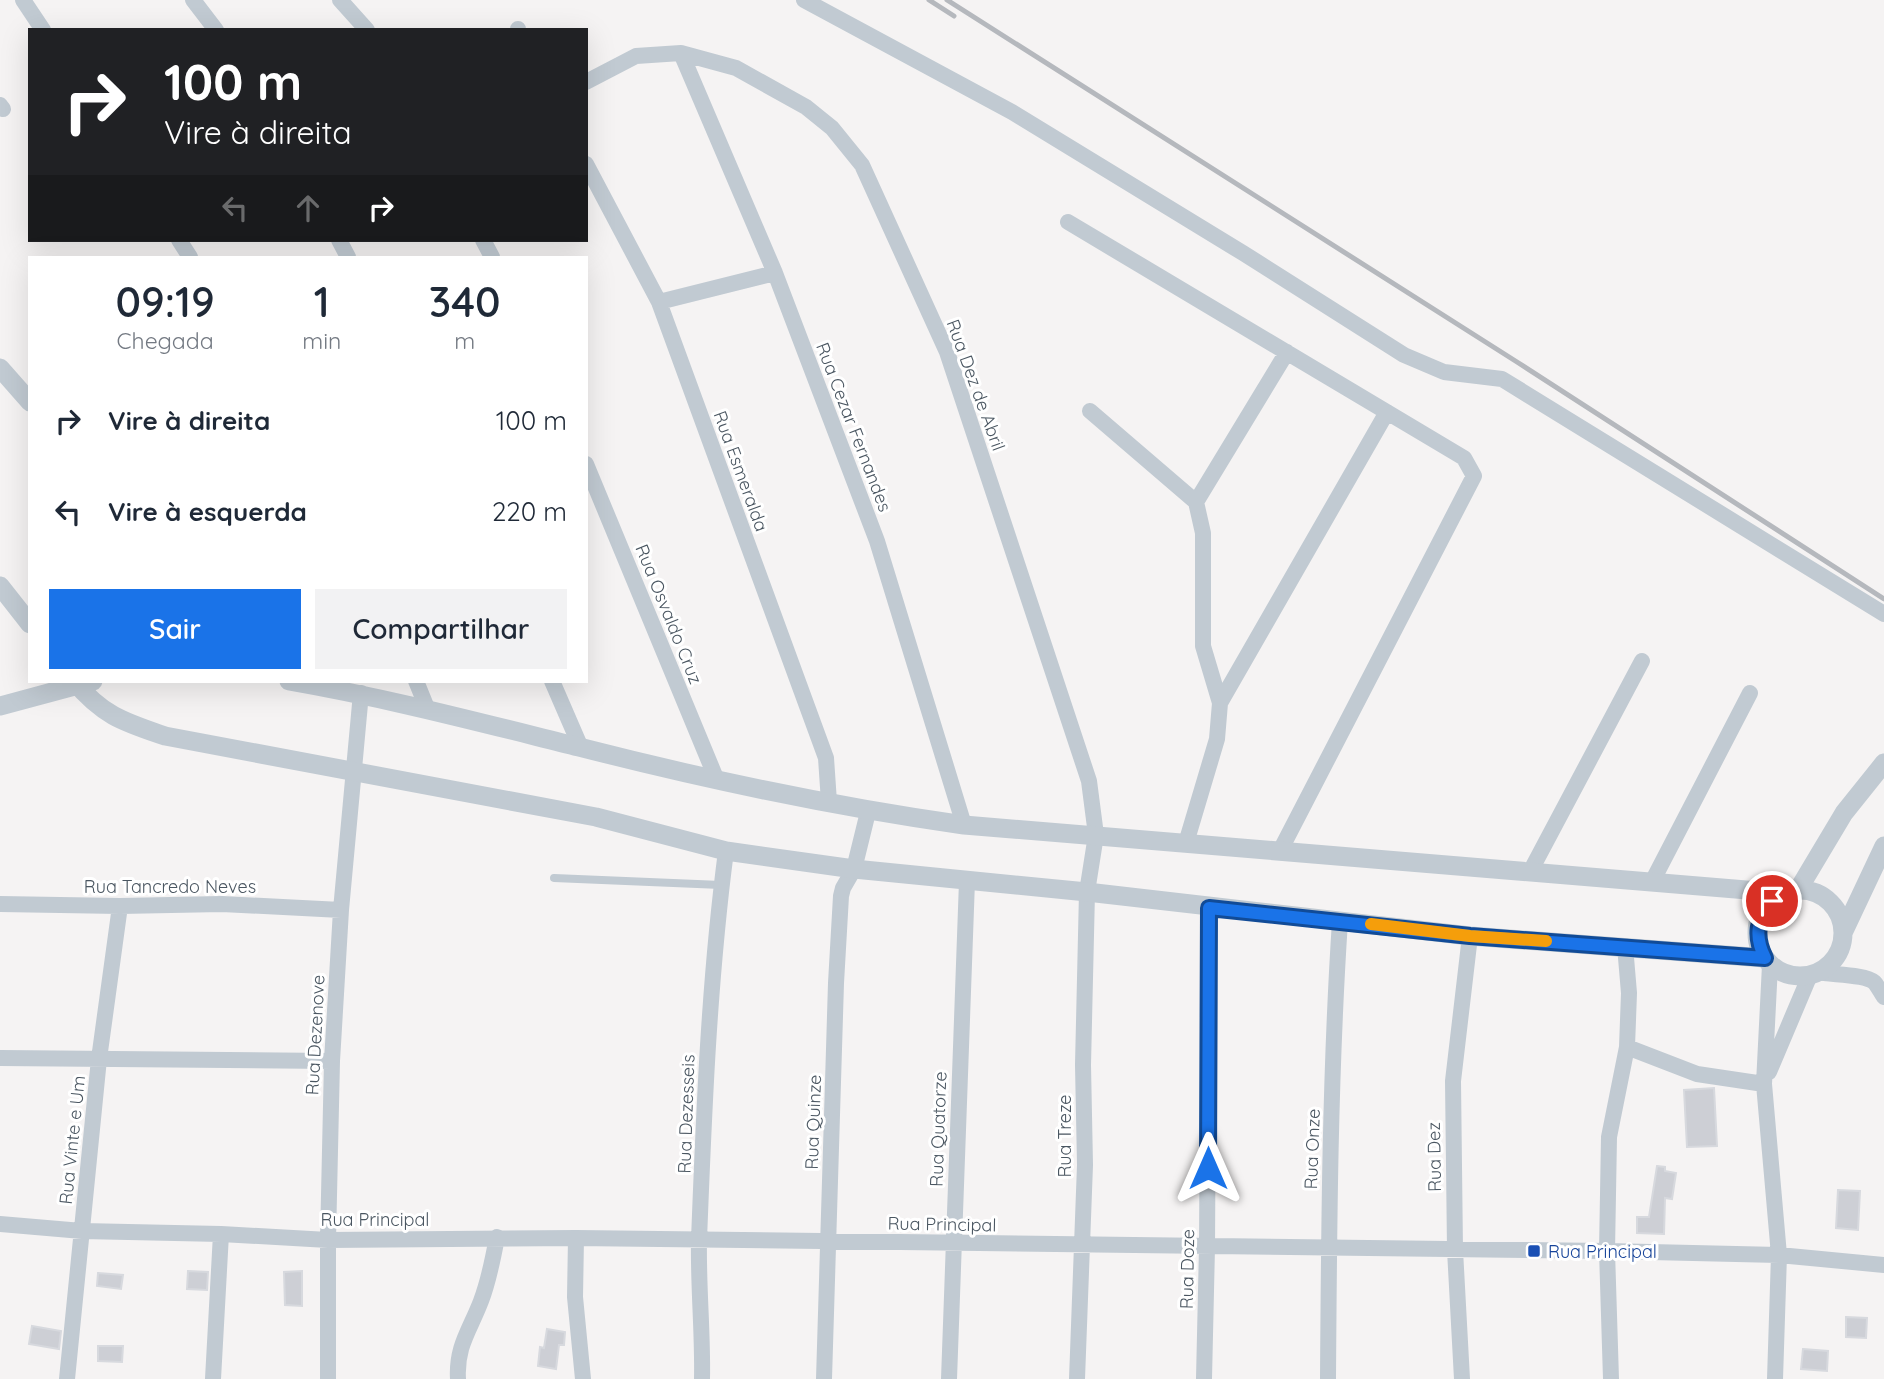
<!DOCTYPE html>
<html lang="pt">
<meta charset="utf-8">
<style>
body{margin:0;font-family:Quicksand,sans-serif;background:#f2f2f3;color:#1f2937;height:100vh;display:flex;flex-direction:column;font-size:26px;white-space:nowrap}
*{box-sizing:border-box;margin:0}
p{font-size:23px;color:#747a83}
.icon{flex:none;width:38px;height:38px;fill:none;stroke:currentColor;stroke-width:2;stroke-linecap:round;stroke-linejoin:round}
.map{position:relative;flex:1;overflow:hidden}
.drawer{position:absolute;left:28px;top:256px;width:560px;height:427px;display:flex;flex-direction:column;background:#fff;border-radius:0px;box-shadow:0 7px 28px #0002}
.drawer>*{flex:none}
.hud{position:absolute;left:28px;top:28px;width:560px;height:214px;border-radius:0px;box-shadow:0 7px 28px #0002;background:#202124;color:#fff;overflow:hidden}
.pin{position:absolute;display:grid;place-items:center;width:60px;height:60px;color:#fff;margin:-30px;border:4px solid #fff;border-radius:50%;box-shadow:0 2px 7px #0007}
.me{position:absolute;width:77px;margin:-38px;rotate:0deg;stroke-linejoin:round;filter:drop-shadow(0 0 5px #0008)}
.turn{display:flex;align-items:center;gap:24px;height:147px;padding:0 21px;font-size:32px}
.turn .icon{width:91px;height:91px;stroke-width:2.5}
.turn b{display:block;font-size:49px;line-height:60px}
.lanes{display:flex;align-items:center;height:66px;padding:0 21px;background:#0003;justify-content:center;gap:35px;direction:ltr}
.lanes .off{opacity:.35}
.eta{display:flex;justify-content:space-evenly;align-items:center;height:119px;text-align:center}
.eta b{font-size:42px;font-weight:600;line-height:49px}
.cta{display:flex;gap:14px;margin-top:auto;padding:14px 21px}
.cta a{flex:1;height:80px;border-radius:0px;background:#1a73e8;color:#fff;font-size:28px;font-weight:600;line-height:80px;text-align:center}
.cta a+a{background:#f2f2f3;color:#1f2937}
ul{padding:0;list-style:none}
li{display:flex;align-items:center;gap:21px;height:91px;padding:0 21px}
li div{flex:1}
li b{display:block;font-size:26px}
li em{font-style:normal}
.map>svg:first-child{display:block}
.building{fill:#cdcfd5;stroke:#d7d9de;stroke-width:2}
.lines{fill:none;stroke-linecap:round;stroke-linejoin:round}
.service{stroke:#c1cad2;stroke-width:8}
.minor{stroke:#c1cad2;stroke-width:16}
.tertiary{stroke:#c1cad2;stroke-width:19}
.rail{stroke:#b5b8bd;stroke-width:5}
.route-casing{stroke:#114b97;stroke-width:18}
.route{stroke:#1a73e8;stroke-width:12}
.slow{stroke:#f59e0b;stroke-width:12}
.transit-dot{fill:#1a4fb4;stroke:#fff;stroke-width:2.5}
.labels{text-anchor:middle;dominant-baseline:central;stroke-width:6;stroke-linejoin:round;paint-order:stroke}
.street-label{font-size:18px;fill:#4a5661;stroke:#fff}
.transit-label{font-size:18px;fill:#164399;stroke:#fff;text-anchor:start}
</style>
<div class="map">
<svg width="1884" height="1379" viewBox="0 0 1884 1379">
<rect width="100%" height="100%" fill="#f5f3f3"/>
<path class="building" d="M1714 1088 1717 1146 1687 1147 1684 1090Z
M1657 1166 1665 1167V1171L1676 1173 1672 1199 1665 1198 1664 1234 1637 1233V1217H1649Z
M1838 1190 1860 1191 1858 1230 1836 1228Z
M188 1271 208 1272 207 1290 187 1289Z
M302 1271V1306L285 1305 284 1272Z
M98 1273 123 1275 121 1289 97 1286Z
M1846 1317 1867 1318 1866 1338 1846 1337Z
M32 1326 61 1331 59 1349 29 1344Z
M547 1329 565 1332 564 1345H559L556 1369 538 1366 540 1347 544 1348Z
M98 1346H123L122 1362 98 1361Z
M1803 1349 1828 1351 1827 1371 1801 1369Z"/>
<g class="lines">
<path class="service" d="M554 878 721 885"/>
<path class="minor" d="M23 0 43 30
M193 0 216 30
M340 0 367 30
M804 0 1012 112 1243 253 1404 355 1444 372 1502 379 1884 614
M518 29V30
M681 53 775 273 877 541 964 825
M586 82 636 56 681 53 736 68 806 107 832 128 862 165 947 352 1089 781 1096 835 1087 892 1083 1065 1085 1165 1077 1379
M0 105 3 109
M586 164 659 302 826 758 829 802
M1068 222 1464 458 1474 476 1280 851
M179 240 190 257
M339 240 348 257
M483 240 492 257
M659 302 775 273
M1090 411 1196 502 1203 533V646L1220 703 1217 739 1186 843
M586 464 716 778
M1196 502 1287 352
M416 681 427 708
M552 681 581 748
M1220 703 1387 412
M1530 872 1642 661
M1652 882 1750 693
M0 904 120 906 222 904 341 910
M1625 946 1629 993 1627 1047 1697 1074 1764 1084
M1770 965 1764 1084 1779 1255 1775 1379
M1817 972C1831 975 1865 974 1874 982 1878 986 1881 993 1884 997
M0 1058 332 1061
M1769 1072 1810 975
M0 1224 82 1231 221 1234 328 1240 576 1238 1607 1251 1779 1255 1884 1265
M576 1238 575 1297 583 1379
M67 1379 99 1059 120 906
M213 1379 221 1234
M328 1379V1240L332 1061 341 910 361 693
M458 1379C456 1346 470 1330 481 1301 489 1280 493 1259 497 1237
M702 1379C703 1333 698 1286 699 1240 704 1110 709 981 726 851
M824 1379 836 983 841 896 843 888 854 869 868 812
M949 1379 967 881
M1204 1379 1207 1247 1209 908
M1328 1379C1329 1226 1330 1073 1340 921
M1462 1379 1455 1250 1453 1081 1470 936
M1611 1379 1607 1251 1609 1137 1627 1047"/>
<path class="tertiary" d="M0 368 30 402
M0 586 30 624
M74 681C103 716 124 722 165 736L596 817 726 851 854 869 1087 892 1470 936 1765 958
M289 681C387 698 482 723 579 747 704 779 836 807 964 825L1784 893
M0 706 93 681
M1798 890 1844 813 1884 763
M1757 933a43 43 0 1 1 86 0a43 43 0 1 1-86 0Z
M1843 933 1884 846"/>
<path class="rail" d="M929 0 954 16
M947 0 1517 362 1884 599"/>
</g>
<g class="lines">
<g class="route-casing">
<path id="route" d="M1208 1168 1209 908 1470 936 1765 958C1754 936 1757 919 1772 901"/>
</g>
<use href="#route" class="route"/>
<path class="slow" d="M1371 924 1470 936 1546 941"/>
</g>
<rect class="transit-dot" x="1527" y="1244" width="14" height="14" rx="3.5"/>
<g class="labels">
<g class="street-label">
<text transform="translate(976 385) rotate(70)">Rua Dez de Abril</text>
<text transform="translate(854 427) rotate(69)">Rua Cezar Fernandes</text>
<text transform="translate(741 471) rotate(70)">Rua Esmeralda</text>
<text transform="translate(669 614) rotate(68)">Rua Osvaldo Cruz</text>
<text x="170" y="886">Rua Tancredo Neves</text>
<text transform="translate(315 1035) rotate(-87)">Rua Dezenove</text>
<text transform="translate(686 1114) rotate(-88)">Rua Dezesseis</text>
<text transform="translate(813 1122) rotate(-88)">Rua Quinze</text>
<text transform="translate(938 1129) rotate(-88)">Rua Quatorze</text>
<text transform="translate(1064 1136) rotate(-90)">Rua Treze</text>
<text transform="translate(72 1140) rotate(-84)">Rua Vinte e Um</text>
<text transform="translate(1312 1149) rotate(-88)">Rua Onze</text>
<text transform="translate(1434 1157) rotate(-91)">Rua Dez</text>
<text x="375" y="1219">Rua Principal</text>
<text transform="translate(942 1224) rotate(1)">Rua Principal</text>
<text transform="translate(1187 1269) rotate(-89)">Rua Doze</text>
</g>
<g class="transit-label">
<text x="1548" y="1251">Rua Principal</text>
</g>
</g>
</svg>
<div class="pin" style="left:1772px;top:901px;background:#d93025"><svg class="icon" aria-label="arrive" viewBox="0 0 24 24"><path d="M6 21V4h12l-3 4 3 4H6"/></svg></div>
<svg class="me" style="left:1208px;top:1168px" viewBox="-20 -20 40 40"><path d="M0-17L14 15 0 8-14 15z" fill="#1a73e8" stroke="#fff" stroke-width="4"/></svg>
<div class="hud">
<div class="turn"><svg class="icon" aria-label="right" viewBox="0 0 24 24"><path d="M7 20v-9h11M14 6l5 5-5 5"/></svg><div><b>100 m</b>Vire à direita</div></div>
<div class="lanes"><svg class="icon off" aria-label="left" viewBox="0 0 24 24"><path d="M17 20v-9H6M10 6l-5 5 5 5"/></svg><svg class="icon off" aria-label="ahead" viewBox="0 0 24 24"><path d="M12 20V5M6 11l6-6 6 6"/></svg><svg class="icon" aria-label="right" viewBox="0 0 24 24"><path d="M7 20v-9h11M14 6l5 5-5 5"/></svg></div>
</div>
<section class="drawer">
<div class="eta">
<div><b>09:19</b><p>Chegada</p></div>
<div><b>1</b><p>min</p></div>
<div><b>340</b><p>m</p></div>
</div>
<ul>
<li><svg class="icon" aria-label="right" viewBox="0 0 24 24"><path d="M7 20v-9h11M14 6l5 5-5 5"/></svg><div><b>Vire à direita</b></div><em>100 m</em></li>
<li><svg class="icon" aria-label="left" viewBox="0 0 24 24"><path d="M17 20v-9H6M10 6l-5 5 5 5"/></svg><div><b>Vire à esquerda</b></div><em>220 m</em></li>
</ul>
<div class="cta"><a>Sair</a><a>Compartilhar</a></div>
</section>
</div>
